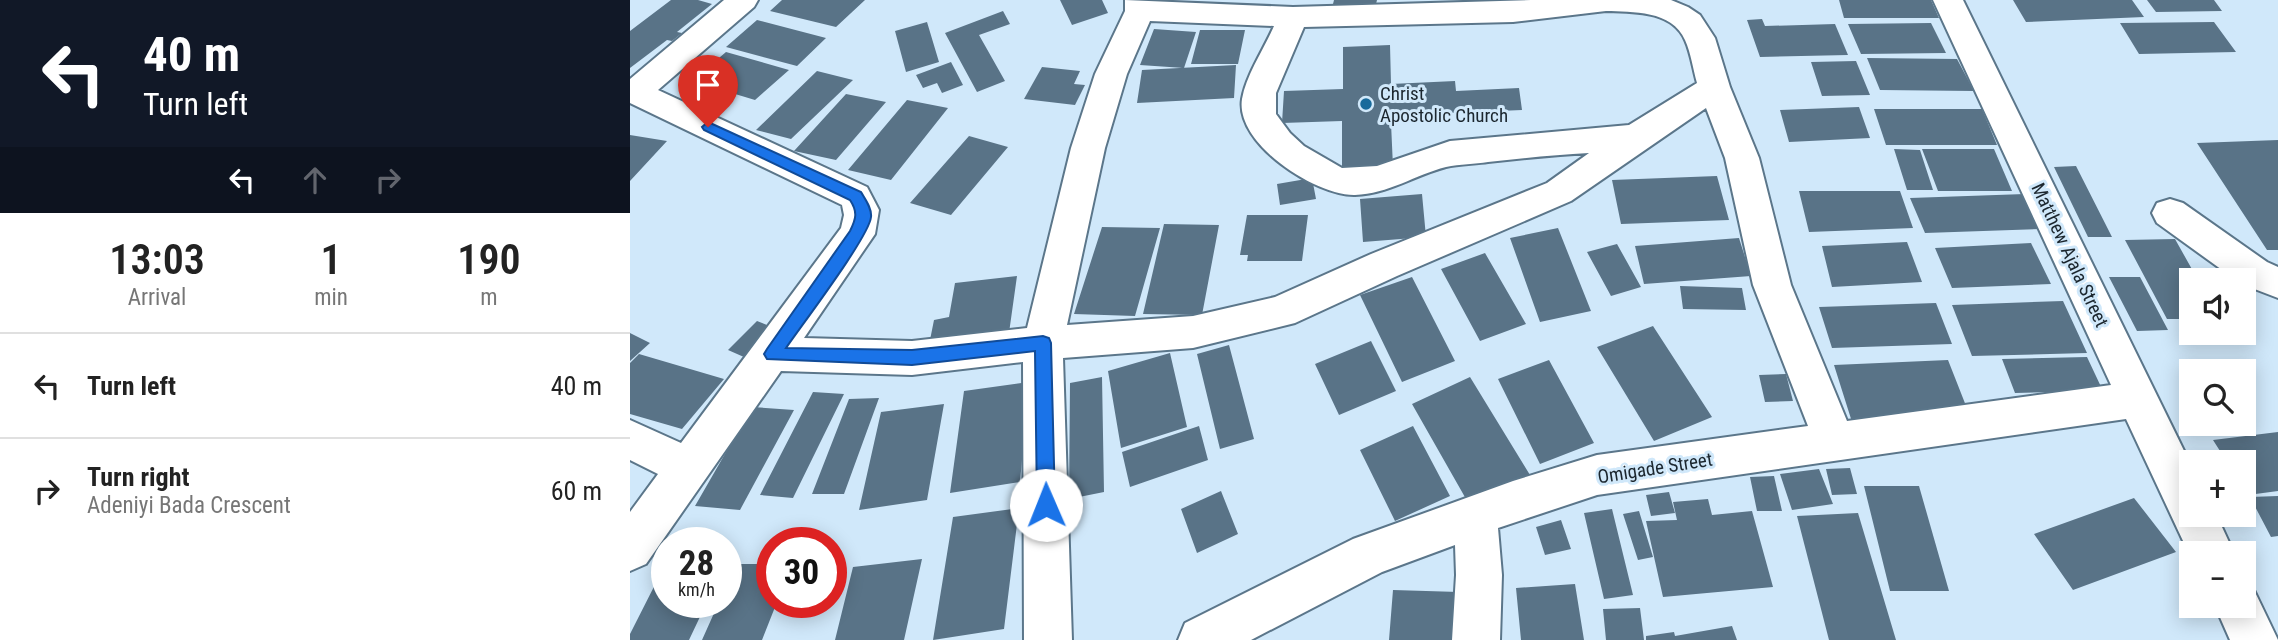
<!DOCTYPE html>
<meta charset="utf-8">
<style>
body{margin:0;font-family:"Roboto Condensed",sans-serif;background:#f2f2f2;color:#222;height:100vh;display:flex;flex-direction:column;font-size:26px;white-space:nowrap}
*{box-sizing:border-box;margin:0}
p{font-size:23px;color:#767676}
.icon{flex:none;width:38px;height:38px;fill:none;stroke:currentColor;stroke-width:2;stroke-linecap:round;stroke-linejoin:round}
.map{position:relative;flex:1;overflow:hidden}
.side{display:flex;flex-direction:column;background:#fff;width:630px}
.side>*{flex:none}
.hud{background:#111827;color:#fff;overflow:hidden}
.tools{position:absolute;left:1549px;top:268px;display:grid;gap:14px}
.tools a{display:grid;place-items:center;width:77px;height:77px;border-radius:0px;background:#fff;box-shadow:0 4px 18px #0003;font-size:35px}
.speed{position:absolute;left:21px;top:527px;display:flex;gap:14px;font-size:35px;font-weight:700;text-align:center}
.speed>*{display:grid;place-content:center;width:91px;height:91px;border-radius:50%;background:#fff;box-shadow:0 4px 18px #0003;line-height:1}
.speed small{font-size:18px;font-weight:400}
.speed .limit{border:10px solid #d22;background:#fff;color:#111}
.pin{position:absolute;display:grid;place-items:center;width:60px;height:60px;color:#fff;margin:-72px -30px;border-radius:50% 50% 50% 0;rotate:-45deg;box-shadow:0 0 7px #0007}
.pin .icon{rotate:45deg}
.me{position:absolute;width:77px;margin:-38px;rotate:359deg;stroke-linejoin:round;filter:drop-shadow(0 0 5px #0008)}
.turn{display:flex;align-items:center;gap:24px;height:147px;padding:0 28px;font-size:32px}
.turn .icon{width:91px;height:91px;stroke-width:2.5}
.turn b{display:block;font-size:49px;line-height:60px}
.lanes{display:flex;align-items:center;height:66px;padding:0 28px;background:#0003;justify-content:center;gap:35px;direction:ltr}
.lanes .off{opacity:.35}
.eta{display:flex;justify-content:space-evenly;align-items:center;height:119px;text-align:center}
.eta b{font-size:42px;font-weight:600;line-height:49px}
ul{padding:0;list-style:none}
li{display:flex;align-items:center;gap:21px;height:105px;padding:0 28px;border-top:2px solid #e0e0e0}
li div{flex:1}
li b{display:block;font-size:26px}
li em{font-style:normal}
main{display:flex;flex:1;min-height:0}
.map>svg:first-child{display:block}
.building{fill:#597387}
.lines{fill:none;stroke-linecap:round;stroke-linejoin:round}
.minor-casing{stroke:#5b768a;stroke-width:4}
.minor{fill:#fff;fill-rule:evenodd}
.route{fill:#1a73e8;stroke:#114b97;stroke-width:2}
.poi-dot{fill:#176a9b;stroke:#d0e8fa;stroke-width:2.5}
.labels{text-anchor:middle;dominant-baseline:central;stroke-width:6;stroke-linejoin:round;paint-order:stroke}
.poi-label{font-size:19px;fill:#1b262e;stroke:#d0e8fa;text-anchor:start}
.street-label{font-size:19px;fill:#1b262e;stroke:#d0e8fa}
</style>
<main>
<section class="side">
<div class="hud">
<div class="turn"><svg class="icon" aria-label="left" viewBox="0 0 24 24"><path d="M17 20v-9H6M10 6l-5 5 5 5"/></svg><div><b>40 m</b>Turn left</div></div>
<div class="lanes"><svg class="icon" aria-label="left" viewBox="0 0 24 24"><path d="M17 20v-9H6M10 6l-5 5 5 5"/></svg><svg class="icon off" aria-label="ahead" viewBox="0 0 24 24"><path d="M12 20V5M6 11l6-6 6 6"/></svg><svg class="icon off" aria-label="right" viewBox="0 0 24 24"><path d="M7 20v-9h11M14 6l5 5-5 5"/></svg></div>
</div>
<div class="eta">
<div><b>13:03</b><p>Arrival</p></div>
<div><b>1</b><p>min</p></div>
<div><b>190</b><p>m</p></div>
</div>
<ul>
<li><svg class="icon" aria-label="left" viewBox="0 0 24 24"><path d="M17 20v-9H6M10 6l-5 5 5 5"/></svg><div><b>Turn left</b></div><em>40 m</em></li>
<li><svg class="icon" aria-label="right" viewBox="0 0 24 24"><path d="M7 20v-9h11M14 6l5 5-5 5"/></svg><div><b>Turn right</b><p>Adeniyi Bada Crescent</p></div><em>60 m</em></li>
</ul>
</section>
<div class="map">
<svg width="1648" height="640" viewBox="0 0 1648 640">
<rect width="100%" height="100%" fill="#d0e8fa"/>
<path class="building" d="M41 0H68L82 4 47 32 52 33 42 41 37 40 0 68V31Z
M152 0H235L206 27 140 11Z
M430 0H472L478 13 442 25Z
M704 0H747L746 4H703Z
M1209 0H1301L1309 18H1214Z
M1383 0H1502L1514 17 1396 22Z
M1517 0H1584L1592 11 1526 12Z
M373 11 380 24 349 35 375 81 347 92 315 33Z
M1132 19 1135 26 1205 24 1218 55 1130 57 1117 20Z
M127 20 196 38 167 66 96 47Z
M297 22 309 62 276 72 265 31Z
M1584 22 1606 52 1509 54 1490 23Z
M1301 23 1316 53 1231 54 1218 24Z
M524 29 566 32 554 68 510 65Z
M570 30H615L608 64H561Z
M760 45 761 84 825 81 826 91 889 88 892 110 822 113 823 121 761 123 763 167 712 169V121L652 123 654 91 713 89V47Z
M96 52 159 70 125 100 62 81Z
M1237 58 1327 59 1344 91 1250 90Z
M1226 61 1240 95 1192 96 1181 62Z
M321 62 333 85 312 93 307 83 293 88 286 75Z
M606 65 604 98 507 103 512 70Z
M412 67 450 71 444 84 455 85 445 105 394 99Z
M187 71 223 80 161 139 126 130Z
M216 94 256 102 206 160 164 151Z
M277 100 318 108 261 180 218 170Z
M1229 107 1240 138 1159 142 1150 110Z
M1244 109H1352L1367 145H1256Z
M0 135 37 141 0 181Z
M339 136 378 147 321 215 280 203Z
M1648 140V250H1637L1567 143Z
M1264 149 1290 150 1303 190H1277Z
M1292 149H1364L1382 191H1308Z
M1446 166 1482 237H1458L1424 167Z
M1087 176 1099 220 991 224 982 180Z
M682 178 686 199 650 205 647 184Z
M1169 191H1270L1283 228 1179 232Z
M792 194 796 237 733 242 730 199Z
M1395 194 1412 229 1295 233 1280 198Z
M617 215H678L672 261H617L618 255H610Z
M534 224 589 225 572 315 513 314Z
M472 227 530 228 505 316 444 314Z
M928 228 961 311 910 322 880 238Z
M1109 238 1121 276 1014 284 1005 246Z
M1545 239 1568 280H1561V319H1537L1495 240Z
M1277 242 1292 282 1202 287 1192 246Z
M1401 243 1421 284 1322 288 1305 248Z
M987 244 1011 287 981 296 957 252Z
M855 253 896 324 850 341 811 269Z
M387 276 378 340 298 350 304 320 319 317 325 283Z
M782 277 825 361 772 382 730 295Z
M1479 277H1510L1538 330 1507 331Z
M1050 286 1112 288 1116 310 1053 309Z
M1433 301 1457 353 1342 356 1322 305Z
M1306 303 1322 344 1202 348 1189 307Z
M127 321 152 331 123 361 98 350Z
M1023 326 1082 417 1024 441 967 347Z
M0 333 20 343 0 361Z
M741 341 766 391 709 415 685 364Z
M599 345 624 439 590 449 567 354Z
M540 353 557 427 491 448 478 371Z
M9 354 94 379 52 429 0 414V363Z
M1457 357 1473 391 1385 393 1372 359Z
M919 360 964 443 910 464 868 379Z
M1318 360 1340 416 1222 422 1204 365Z
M1156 374 1163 401 1135 402 1129 375Z
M472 377 474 492 439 499 440 383Z
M840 377 900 475 840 506 782 404Z
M399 382 390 482 320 493 334 391Z
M183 392 214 394 163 498 130 495Z
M249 398 214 494H182L219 399Z
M314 404 297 500 229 510 251 412Z
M122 407 164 410 110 510 65 506Z
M569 426 578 460 500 487 492 452Z
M783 426 820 496 765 521 730 450Z
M1648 432V491L1618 495 1614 488V462H1597L1583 440Z
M1220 468 1227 494 1202 495 1196 469Z
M1189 469 1203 504 1162 510 1150 474Z
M1144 476 1152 511H1127L1120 477Z
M1234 486H1289L1319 591H1260Z
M591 491 608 534 567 553 551 509Z
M1039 492 1045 513 1021 516 1016 495Z
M1648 496V536L1641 537 1620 497Z
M1504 498 1546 552 1443 590 1404 534Z
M1078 499 1082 515 1122 511 1143 587 1033 597 1016 521 1047 520 1043 502Z
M389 508 374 629 303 640 323 517Z
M982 509 1003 595 974 599 954 513Z
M1009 511 1023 557 1008 560 993 514Z
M1228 513 1266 640H1199L1167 516Z
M931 520 941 549 915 555 906 527Z
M292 559 274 640H205L223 567Z
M37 561V602H77L59 640H0V634Z
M106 564H142V602H147L132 640H72L89 602H96V586Z
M945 584 954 640H891L886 588Z
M763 590 829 592 828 640H759Z
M1010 608 1014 640H976L973 609Z
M1102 626 1107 640H1016V636L1044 632 1045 636Z"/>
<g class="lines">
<g class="minor-casing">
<path id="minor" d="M94 0H128L124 7 28 90 237 187 249 210 245 234 174 338 282 341 397 328 441 148 465 74 495 11V0L663 7 901 0H1041L1058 7 1070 15 1085 38 1100 87 1129 158 1161 285 1217 421 1481 385 1303 0H1333L1561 465V514H1586L1604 553H1561V558L1496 419 967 495 868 528 872 575 870 640H822L826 575 825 545 752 572 621 640H548L555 623 723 539 883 481 967 455 1178 426 1123 285 1095 158 1076 108 941 201 767 276 665 323 563 348 433 358 442 640H394L393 362 282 375 151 371 16 564 0 571V512L28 474 0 460V420L51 443 211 228 214 215 212 205 0 103V79ZM976 11C1002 12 1042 10 1055 40 1061 53 1063 69 1067 83L999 125 820 141 747 166 712 168 674 146 660 133 646 114V93L674 27 883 22ZM520 21 644 26C634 49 616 75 612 99 605 144 686 196 725 195 758 194 785 175 816 167 830 164 845 164 858 162 892 158 926 155 959 153L917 183 741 254 645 297 563 316 437 325 475 148 497 74Z
M1540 199 1553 203 1637 262 1648 267V298L1614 285V280H1606L1527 223 1522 213 1527 203Z
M1614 585 1624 590 1648 640H1600L1585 606H1614Z"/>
</g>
<use href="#minor" class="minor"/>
</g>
<path class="route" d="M78 122 231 192C235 199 242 208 241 217 239 237 171 326 156 348L282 350 413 336 419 338 421 343 425 505 422 511 416 514 409 511 407 505 405 351 282 365 137 359 134 354 137 349 220 231C226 219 228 212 220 200L74 130 72 127Z"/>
<circle class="poi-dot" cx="736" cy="104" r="7"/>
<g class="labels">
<g class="poi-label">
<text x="750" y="93">Christ<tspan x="750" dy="22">Apostolic Church</tspan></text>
</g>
<g class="street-label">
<text transform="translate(1440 255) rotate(65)">Matthew Ajala Street</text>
<text transform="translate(1025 468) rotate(-9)">Omigade Street</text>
</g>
</g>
</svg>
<div class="tools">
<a><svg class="icon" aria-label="sound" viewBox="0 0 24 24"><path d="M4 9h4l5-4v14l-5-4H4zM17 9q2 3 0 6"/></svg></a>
<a><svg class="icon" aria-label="search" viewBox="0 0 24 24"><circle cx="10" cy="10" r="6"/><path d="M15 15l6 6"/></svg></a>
<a>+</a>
<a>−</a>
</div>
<div class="speed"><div>28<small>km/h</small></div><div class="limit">30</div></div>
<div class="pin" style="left:78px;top:127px;background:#d93025"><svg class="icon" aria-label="arrive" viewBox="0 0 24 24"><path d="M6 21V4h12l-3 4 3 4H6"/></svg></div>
<svg class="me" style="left:416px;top:505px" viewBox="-20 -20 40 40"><circle r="19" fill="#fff"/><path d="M0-13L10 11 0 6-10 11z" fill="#1a73e8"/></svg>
</div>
</main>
